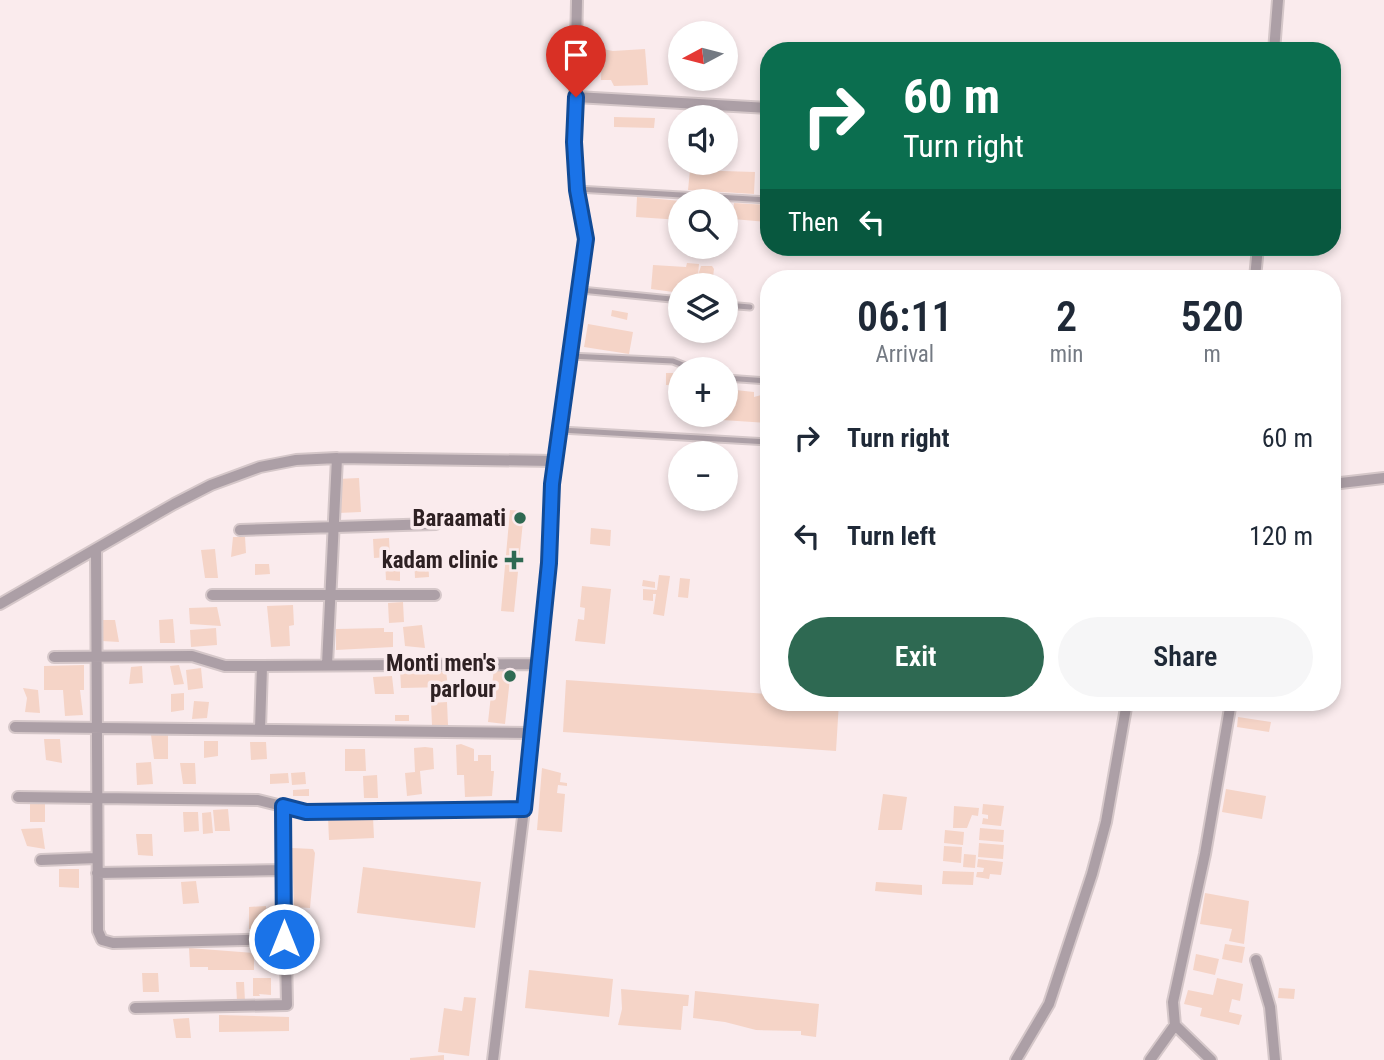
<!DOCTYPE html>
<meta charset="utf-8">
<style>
body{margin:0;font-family:"Roboto Condensed",sans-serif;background:#f6f6f7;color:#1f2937;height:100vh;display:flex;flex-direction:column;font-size:26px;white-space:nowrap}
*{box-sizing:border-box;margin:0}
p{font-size:23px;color:#747a83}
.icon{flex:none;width:38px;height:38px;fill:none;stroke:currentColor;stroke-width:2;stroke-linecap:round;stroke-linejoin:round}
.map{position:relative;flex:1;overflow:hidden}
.drawer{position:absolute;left:760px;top:270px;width:581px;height:441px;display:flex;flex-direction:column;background:#fff;border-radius:28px;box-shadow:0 4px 10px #0003}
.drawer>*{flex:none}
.top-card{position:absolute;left:760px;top:42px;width:581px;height:214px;border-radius:28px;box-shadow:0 4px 10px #0003;background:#0b6e4f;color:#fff;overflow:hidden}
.needle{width:46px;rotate:263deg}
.fabs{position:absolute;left:668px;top:21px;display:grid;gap:14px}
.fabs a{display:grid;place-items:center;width:70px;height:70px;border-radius:50%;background:#fff;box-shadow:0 4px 10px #0003;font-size:35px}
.pin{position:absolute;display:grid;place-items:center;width:60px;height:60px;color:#fff;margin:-72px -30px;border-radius:50% 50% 50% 0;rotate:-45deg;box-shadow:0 0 7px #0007}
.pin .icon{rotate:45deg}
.me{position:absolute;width:77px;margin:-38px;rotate:0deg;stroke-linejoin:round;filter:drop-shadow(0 0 5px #0008)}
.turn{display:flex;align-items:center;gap:24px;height:147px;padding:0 28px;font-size:32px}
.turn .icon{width:91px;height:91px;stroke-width:2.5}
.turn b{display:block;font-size:49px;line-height:60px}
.then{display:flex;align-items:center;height:66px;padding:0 28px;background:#0003;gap:14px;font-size:26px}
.eta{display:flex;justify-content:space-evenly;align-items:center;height:119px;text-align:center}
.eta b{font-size:42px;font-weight:600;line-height:49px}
.primary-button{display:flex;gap:14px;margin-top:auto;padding:14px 28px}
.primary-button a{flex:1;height:80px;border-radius:42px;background:#2e6952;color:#fff;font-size:28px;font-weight:600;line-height:80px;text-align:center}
.primary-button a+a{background:#f6f6f7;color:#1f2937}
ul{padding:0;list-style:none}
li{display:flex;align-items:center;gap:21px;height:98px;padding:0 28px}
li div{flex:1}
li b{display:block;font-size:26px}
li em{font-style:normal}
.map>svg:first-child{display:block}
.building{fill:#f5d4c7}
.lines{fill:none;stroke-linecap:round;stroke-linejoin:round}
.lane-casing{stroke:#d5c7c9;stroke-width:9}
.street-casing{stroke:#d5c7c9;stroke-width:14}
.lane{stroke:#ac9fa6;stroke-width:5}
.street{stroke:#ac9fa6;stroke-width:10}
.route-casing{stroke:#114b97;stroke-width:18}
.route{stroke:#1a73e8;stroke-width:12}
.poi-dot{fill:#2e6952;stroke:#faebed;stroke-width:2.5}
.labels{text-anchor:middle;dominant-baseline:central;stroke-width:7;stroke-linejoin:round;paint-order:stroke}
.poi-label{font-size:23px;font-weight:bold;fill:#2e2123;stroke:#faebed;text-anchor:end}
</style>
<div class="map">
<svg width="1384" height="1060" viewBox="0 0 1384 1060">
<rect width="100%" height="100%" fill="#faebed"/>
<path class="building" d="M602 49 613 51 645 49 648 85 614 86 611 80H601Z
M614 117 655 118 654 128 614 127Z
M690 170 755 172 754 194 688 190Z
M637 197 681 201V220L636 217Z
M734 203 768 205V222L733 219Z
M687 263 699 264 698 275 701 266H712L714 269 712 285H681V293L651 289 653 265 686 267Z
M612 310 628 313 627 320 611 316Z
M588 324 633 332 629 354 584 347Z
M666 373H681V386L666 385Z
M726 389 754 392V397L765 394 766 423 722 420 723 415H726Z
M359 478 361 512 338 513 337 479Z
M510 510 524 511 514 612 501 611Z
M591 528 611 530 610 546 590 544Z
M233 537H245L246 553 231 557Z
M389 538 390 557 374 558 373 539Z
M215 549 218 578H205L201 550Z
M428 557 429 577 415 578 414 558Z
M385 560H400V581L386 580Z
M255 564H269L270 574 255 575Z
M659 575 670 576 664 616 653 614 656 594H653V601L643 600V589L657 590Z
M680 578 690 579 688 598 678 597Z
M643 580 655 582V588L642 586Z
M582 586 611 589 605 644 575 641 578 619 584 620 585 608 580 607Z
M403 602 404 622 389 623 388 603Z
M293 605 294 625 289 626 290 646 271 647 267 606Z
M217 607 221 626 190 624 189 608Z
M173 619 175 643H160L159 620Z
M101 620H115L119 642 102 641Z
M422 625 425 648 405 646 403 627Z
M216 628 217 645 191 647 190 630Z
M384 628V632H393V647L336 650V629Z
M84 665V690H80L83 715 65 716 63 690H44V666Z
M179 665 184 684 174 685 170 666Z
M142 666 143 683 129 684 131 667Z
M201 668 203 688 188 690 186 670Z
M494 668 511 669 505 724 488 722Z
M400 669 446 671 448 687 401 688Z
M392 676 394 694H375L373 677Z
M566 680 768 694V702H839L836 751 563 732Z
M23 688 38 690 40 713 25 712 27 698Z
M184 693V710L171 712V694Z
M194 701 209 702 207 718 192 719Z
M447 702 448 725H432L431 703Z
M1241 702H1279L1277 710Z
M395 715H409V721H395Z
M1238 717 1271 722 1269 732 1237 727Z
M151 735H168V759H154Z
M44 739H60L62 763 46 760Z
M204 741H218V756L204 758Z
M250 742H266L267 759 251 760Z
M461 744 474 749V761H478V755H491V771H494L492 796 465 797 464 775H457L456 745Z
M425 747 433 748 434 769 420 771 422 794 407 796 405 773 415 772 414 748Z
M345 749H365L366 771H345Z
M151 762 153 784 137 785 136 763Z
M180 763H195L196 784H183Z
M542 768 561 773 560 782 567 783V786L558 785 557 793 565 794 562 832 537 830Z
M305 772 306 784 292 785 291 773Z
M288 773 289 783 270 784V774Z
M377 775 378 798H364L363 776Z
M309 789V796H293V790Z
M1226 789 1266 796 1262 819 1222 812Z
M883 794 907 797 902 830H878Z
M30 802H45V822H30Z
M983 804 1004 806 1001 826 982 824 983 818 988 819V815L982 814Z
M954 806 979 808 978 816 972 815 967 828H953Z
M228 809 230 831H215L213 810Z
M183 812H198L199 831 184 832Z
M211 812 213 833 203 834 202 813Z
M328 817H373L374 838 329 840Z
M42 828 45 849 27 846 21 829Z
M980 828 1004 830 1003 842 979 840Z
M945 830 964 832 963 845 944 843Z
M136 834H152L153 856 138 855Z
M979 843 1004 845 1003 859 978 857Z
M944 846 962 847 961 863 943 861Z
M292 848 313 849 315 853 310 908 294 907Z
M964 854 976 855 975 868 963 867Z
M978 859 1003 862 1001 875 990 874 989 879 976 877 977 872H983L984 868 977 867Z
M363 867 481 882 475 928 357 913Z
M59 869H79V888L59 887Z
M943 871 974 872 973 885 942 884Z
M196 881 199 903 183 904 181 882Z
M876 882 922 885V895L875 891Z
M1205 893 1249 901 1244 944 1229 941 1232 929 1200 924Z
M266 906V929H249V907Z
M1225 944 1245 947 1242 963 1222 959Z
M189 948 254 953V970H208V967H190Z
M1196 954 1219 959 1215 975 1193 970Z
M529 970 613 979 609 1017 525 1008Z
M142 973H158L159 992H143Z
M253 978H271V995L259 994 260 996H253Z
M1217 978 1243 984 1240 1001 1232 999 1229 1012 1242 1015 1239 1025 1200 1016 1202 1008 1184 1004 1188 990 1213 995Z
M236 982H244L245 1001H237Z
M1279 988 1295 989 1294 999 1278 998Z
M621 989 689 995 688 1006H683L681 1030 618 1025 622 1009Z
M695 991 819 1004 816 1037 801 1035V1031L756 1030 725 1022 693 1018Z
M464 997 476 998 469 1056 438 1052 444 1008 462 1011Z
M219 1015 289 1017V1031L219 1032Z
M189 1018 191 1038H176L173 1019Z
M444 1055V1060H410V1058Z"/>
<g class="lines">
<g class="lane-casing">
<path id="lane" d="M577 189 767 200
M581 290 681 300
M726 305 750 307
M570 356 673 361 693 369
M726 378 768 381
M561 430 768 442"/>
</g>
<g class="street-casing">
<path id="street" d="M1274 51 1278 0
M576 97 768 108
M1255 278 1258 247
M1332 484 1384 478
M240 530 436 524
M96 550 98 931 102 940 113 943 284 939
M212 595H435
M0 604 174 504 211 485 260 467 296 460 337 458 555 461
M54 657 192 656 225 666H262
M327 665 337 458
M15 727 531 733
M260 729 262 666 538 664
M18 797 258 800 306 812 524 809
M41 860 97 858
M97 873 283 870
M1256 960 1270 1007 1275 1060
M135 1008 287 1005 283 806
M1175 1025 1211 1060
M493 1060 524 809 549 563 552 483 586 238 577 189 574 142 577 0
M1016 1060 1049 1004 1092 874 1106 822 1127 702
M1150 1060 1175 1025 1173 1002 1205 854 1231 702"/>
</g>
<use href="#lane" class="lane"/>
<use href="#street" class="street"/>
</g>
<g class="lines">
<g class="route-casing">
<path id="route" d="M284 939 283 806 306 812 524 809 549 563 552 484 586 239 577 190 574 142 576 97"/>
</g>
<use href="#route" class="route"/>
</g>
<g class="poi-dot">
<circle cx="520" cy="518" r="7"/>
<path d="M510.5 549.5h7v7h7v7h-7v7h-7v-7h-7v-7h7z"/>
<circle cx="510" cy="676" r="7"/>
</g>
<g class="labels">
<g class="poi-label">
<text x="506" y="518">Baraamati</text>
<text x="498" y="560">kadam clinic</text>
<text x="496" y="663">Monti men's<tspan x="496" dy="26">parlour</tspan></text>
</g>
</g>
</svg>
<div class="fabs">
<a><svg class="needle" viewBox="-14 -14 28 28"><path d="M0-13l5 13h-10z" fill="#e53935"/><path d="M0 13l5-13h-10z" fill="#747a83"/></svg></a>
<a><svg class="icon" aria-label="sound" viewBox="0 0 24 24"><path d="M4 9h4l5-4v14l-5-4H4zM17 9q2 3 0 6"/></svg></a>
<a><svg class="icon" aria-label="search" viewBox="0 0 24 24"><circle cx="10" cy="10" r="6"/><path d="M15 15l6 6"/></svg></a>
<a><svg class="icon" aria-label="layers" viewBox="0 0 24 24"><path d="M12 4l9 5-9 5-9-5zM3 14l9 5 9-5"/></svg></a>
<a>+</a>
<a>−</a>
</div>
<div class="pin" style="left:576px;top:97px;background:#d93025"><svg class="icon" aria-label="arrive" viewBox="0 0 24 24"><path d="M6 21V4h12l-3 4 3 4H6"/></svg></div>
<svg class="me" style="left:284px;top:939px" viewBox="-20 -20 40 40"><circle r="17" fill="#1a73e8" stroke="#fff" stroke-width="3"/><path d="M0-11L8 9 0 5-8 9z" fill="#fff"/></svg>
<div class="top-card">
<div class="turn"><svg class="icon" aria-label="right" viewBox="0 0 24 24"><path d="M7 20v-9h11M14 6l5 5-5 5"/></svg><div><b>60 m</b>Turn right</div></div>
<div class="then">Then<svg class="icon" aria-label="left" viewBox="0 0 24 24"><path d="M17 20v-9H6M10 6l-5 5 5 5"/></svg></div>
</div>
<section class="drawer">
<div class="eta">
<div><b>06:11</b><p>Arrival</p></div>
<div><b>2</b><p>min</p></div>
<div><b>520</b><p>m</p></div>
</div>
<ul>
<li><svg class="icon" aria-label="right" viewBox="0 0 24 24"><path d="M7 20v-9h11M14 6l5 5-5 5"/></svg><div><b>Turn right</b></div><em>60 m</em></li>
<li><svg class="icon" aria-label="left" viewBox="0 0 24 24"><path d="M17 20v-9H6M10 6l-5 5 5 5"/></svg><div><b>Turn left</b></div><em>120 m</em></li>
</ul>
<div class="primary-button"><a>Exit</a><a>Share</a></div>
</section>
</div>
